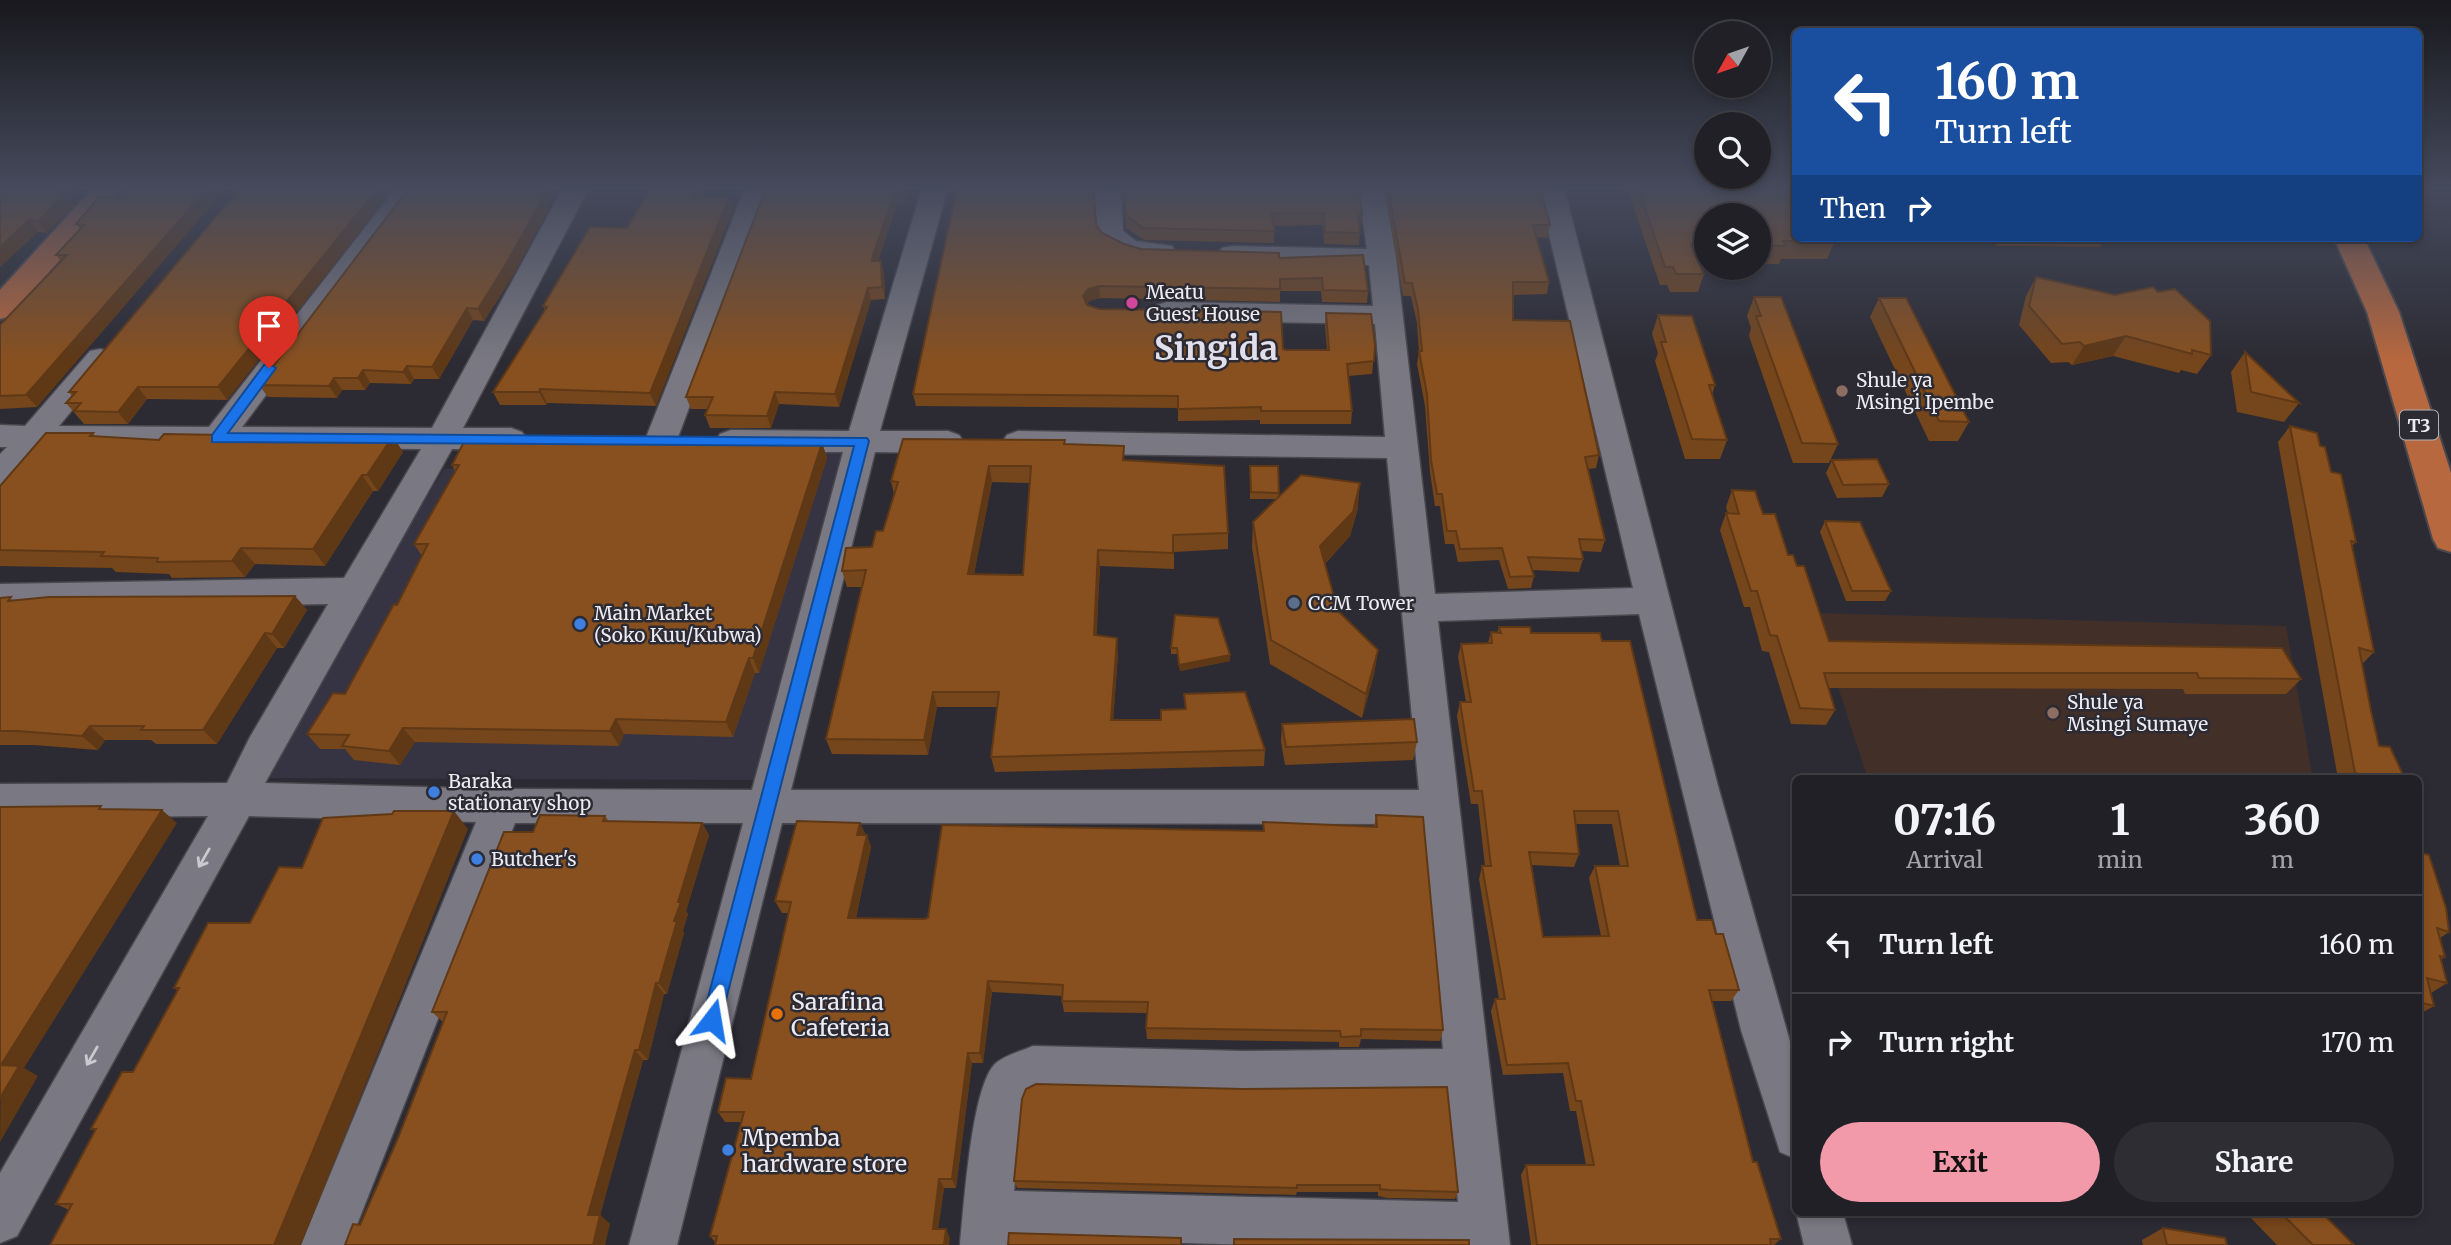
<!DOCTYPE html>
<style>
body{margin:0;font-family:Merriweather,serif;background:#2d2d33;color:#f1f3f6;height:100vh;display:flex;flex-direction:column;font-size:26px;white-space:nowrap}
*{box-sizing:border-box;margin:0}
p{font-size:23px;color:#a2a3a7}
.icon{flex:none;width:38px;height:38px;fill:none;stroke:currentColor;stroke-width:2;stroke-linecap:round;stroke-linejoin:round}
.map{position:relative;flex:1;overflow:hidden}
.drawer{position:absolute;left:1792px;top:775px;width:630px;height:441px;display:flex;flex-direction:column;background:#212027;border-radius:10px;box-shadow:0 4px 10px #0003,0 0 0 2px #3e3e44}
.drawer>*{flex:none}
.banner{position:absolute;left:1792px;top:28px;width:630px;height:214px;border-radius:10px;box-shadow:0 4px 10px #0003,0 0 0 2px #3e3e44;background:#1a4fa0;color:#fff;overflow:hidden}
.needle{width:46px;rotate:230deg}
.buttons{position:absolute;left:1694px;top:21px;display:grid;gap:14px}
.buttons a{display:grid;place-items:center;width:77px;height:77px;border-radius:50%;background:#212027;box-shadow:0 4px 10px #0003,0 0 0 2px #3e3e44;font-size:35px}
.pin{position:absolute;display:grid;place-items:center;width:60px;height:60px;color:#fff;margin:-72px -30px;border-radius:50% 50% 50% 0;rotate:-45deg;box-shadow:0 0 7px #0007}
.pin .icon{rotate:45deg}
.me{position:absolute;width:77px;margin:-38px;rotate:14deg;stroke-linejoin:round;filter:drop-shadow(0 0 5px #0008)}
.turn{display:flex;align-items:center;gap:24px;height:147px;padding:0 28px;font-size:32px}
.turn .icon{width:91px;height:91px;stroke-width:2.5}
.turn b{display:block;font-size:49px;line-height:60px}
.then{display:flex;align-items:center;height:66px;padding:0 28px;background:#0003;gap:14px;font-size:26px}
.eta{display:flex;justify-content:space-evenly;align-items:center;height:119px;text-align:center}
.eta b{font-size:42px;font-weight:700;line-height:49px}
.primary-button{display:flex;gap:14px;margin-top:auto;padding:14px 28px}
.primary-button a{flex:1;height:80px;border-radius:42px;background:#f39aaa;color:#111;font-size:28px;font-weight:700;line-height:80px;text-align:center}
.primary-button a+a{background:#2d2d33;color:#f1f3f6}
ul{padding:0;list-style:none}
li{display:flex;align-items:center;gap:21px;height:98px;padding:0 28px;border-top:2px solid #3e3e44}
li div{flex:1}
li b{display:block;font-size:26px}
li em{font-style:normal}
.map>svg:first-child{display:block}
.built{fill:#363442}
.education{fill:#422f28}
.lines{fill:none;stroke-linecap:round;stroke-linejoin:round}
.minor-casing{stroke:#49484e;stroke-width:3}
.highway-casing{stroke:#49484e;stroke-width:4}
.minor{fill:#7a7983;fill-rule:evenodd}
.highway{fill:#b8683e;fill-rule:evenodd}
.wall{fill:#75451b;fill-rule:evenodd}
.shaded-wall{fill:#5f3816}
.building{fill:#88501f;stroke:#5f3816;stroke-width:2;fill-rule:evenodd}
.oneway{stroke:#cac9d0}
.route{fill:#1a73e8;stroke:#114b97;stroke-width:2}
.hotel-dot{fill:#d1479c;stroke:#2c2b34;stroke-width:2.5}
.education-dot{fill:#8d6e63;stroke:#2c2b34;stroke-width:2.5}
.service-dot{fill:#5c6f8a;stroke:#2c2b34;stroke-width:2.5}
.shop-dot{fill:#3f7fe0;stroke:#2c2b34;stroke-width:2.5}
.food-dot{fill:#e8710a;stroke:#2c2b34;stroke-width:2.5}
.labels{text-anchor:middle;dominant-baseline:central;stroke-width:5;stroke-linejoin:round;paint-order:stroke}
.shield{fill:#2c2b34;stroke:#b2b1b8;stroke-width:2}
.shield-label{font-size:18px;font-weight:bold;fill:#ecebf1}
.poi-label{font-size:19px;fill:#ecebf1;stroke:#2c2b34;text-anchor:start}
.near-poi-label{font-size:23px;fill:#ecebf1;stroke:#2c2b34;text-anchor:start}
.town-label{font-size:33px;font-weight:bold;fill:#e1dfeb;stroke:#2c2b34}
</style>
<div class="map">
<svg width="2451" height="1245" viewBox="0 0 2451 1245">
<rect width="100%" height="100%" fill="#2c2b34"/>
<path class="built" d="M852 445 771 780 258 778 444 469Z"/>
<path class="education" d="M1814 613 2286 626 2313 779H1868Z"/>
<g class="lines">
<g class="minor-casing">
<path id="minor" d="M396 188H422L242 427 432 428 563 188H589L463 428H511L522 432 527 439 522 446 511 450 452 449 265 783 502 789 752 790 843 452H731L720 448 715 441 720 434 731 430 849 431 922 188H948L880 431H948L959 435 964 442 959 449 948 453 875 452 791 790H1419L1387 458 1018 453 1007 449 1002 442 1007 435 1018 431 1385 437 1375 324 1167 320 1157 317 1153 311 1157 305 1167 302 1373 306 1369 265 1232 262 1222 260 1218 254 1222 248 1232 246 1367 249 1358 188H1384L1396 257 1435 594 1633 588 1538 188H1564L1718 786 1796 1063V1159L1780 1152 1741 1030 1639 614 1438 621 1510 1245H1256L1009 1238 1008 1245H960C964 1207 971 1091 994 1065 1002 1056 1022 1051 1033 1046L1243 1051 1443 1049 1422 824 782 823 677 1245H629L743 823H515L349 1245H301L476 822 249 816 17 1236 0 1243V1173L208 816 0 818V784L227 783 250 737 328 604 0 610V584L344 578 421 449 42 447 11 483 0 486V454L7 447H0V425L25 426 90 351 100 349 110 351 115 358 59 426 209 427ZM1038 1090 1243 1095 1447 1093 1458 1202 1014 1191 1022 1107 1026 1096Z
M745 188H771L677 440 672 447 661 451 650 447 645 440Z
M1095 188H1121L1123 231 1136 241 1172 246 1176 252 1172 258C1146 264 1112 256 1097 234Z
M1796 1212 1843 1213 1852 1245H1804Z"/>
</g>
<g class="highway-casing">
<path id="highway" d="M93 188H122L11 316 0 319V290Z
M2334 238H2364L2399 312 2451 473V552L2438 548 2433 539 2367 312Z"/>
</g>
<use href="#minor" class="minor"/>
<use href="#highway" class="highway"/>
</g>
<path class="wall" d="M0 188H82L69 200 73 206 47 233 38 232Z
M129 188H226L37 407 0 409V325L61 261 56 255 80 229 76 224 116 198Z
M240 188H394L227 400 147 399 128 424H84L66 403 72 396 69 392Z
M409 188H553L556 193 547 207 548 210 512 277 484 321 473 320 439 379H414L411 384 370 383 365 390H342L337 398 268 397 259 385Z
M646 188H707L703 197H729L733 210 656 406 547 403 546 405H500L493 392 545 310 543 306 627 228 648 192Z
M766 188 906 202 897 204 878 261H881L884 274 885 299 871 300 839 407 779 404 771 428H710L705 415 708 409H691L686 397Z
M1123 188 1362 215 1361 228H1360L1359 245 1324 244 1323 225 1274 226V243L1144 240 1126 228Z
M1384 188H1540L1550 225 1547 238 1536 237 1549 282 1547 294 1513 295V320L1599 455 1596 468 1588 469 1605 540 1601 552 1581 551 1583 559 1579 572 1532 570 1534 576 1531 588 1508 589 1499 560 1458 562 1454 544H1445L1440 506H1435L1430 472 1425 406 1417 364 1419 351 1417 323 1411 296H1403Z
M1627 188H1796L1835 241 1827 259H1781L1779 264H1759V215H1706V263H1699L1704 274 1698 292H1670L1667 285H1660Z
M1096 225 1102 233 1124 244 1141 249 1279 258 1368 291 1367 303 1322 302 1321 291H1280V302L1100 298 1089 301 1087 305 1099 309 1287 350H1327L1325 326 1326 313 1375 345 1372 374 1348 376 1352 411 1351 424H1260V420L1178 421V408L916 406 913 394Z
M1974 238H2105L2100 247 1996 246 1992 239H1975Z
M2036 277 2211 355 2197 374 2181 370 2179 373 2113 356 2072 365 2068 362 2051 363 2019 325 2026 296Z
M1754 297 1838 444 1829 463H1793L1749 336 1751 328 1747 316Z
M1879 298 1969 422 1958 441H1929L1870 317Z
M1658 315 1715 385 1712 395 1727 440 1720 459H1685L1655 361 1658 353 1652 334Z
M2245 352 2299 403 2284 422 2237 412 2231 372Z
M2290 426 2320 446 2356 542 2352 546 2374 652 2362 664 2371 711 2379 746 2405 779H2338L2278 442Z
M93 433 96 437 159 440 225 439 403 452 378 491H373L325 566 255 564 245 577 172 578 169 574 116 572 112 568 0 566V486Z
M777 439 778 442 822 443 827 458 759 673H755L733 737 624 734 619 746 415 742 400 765 354 760 345 749H320L307 734 345 694 397 605 422 556 414 544 455 471 452 465Z
M1065 444 1126 460 1228 533V549L1174 552V569L1100 566 1096 636 1118 654 1113 720H1161L1185 709 1184 694 1265 750 1264 766 995 772 991 757 997 707H937L928 755 832 754 826 739 862 587H847L842 571 872 547 883 531 894 494 891 481ZM992 482 1030 483 1023 575 974 574Z
M1832 460 1889 484 1882 497 1837 498 1826 473Z
M1250 466H1278L1279 497 1358 508 1350 536 1325 564 1338 611 1378 650 1374 674 1362 718 1270 664 1252 547 1253 522 1276 499H1250Z
M1732 490 1763 514 1788 555 1797 566 1829 641 2301 679 2286 694H2185L2183 689 1828 688 1835 710 1826 725 1791 724 1769 652 1762 651 1750 607H1744L1720 530 1726 513 1728 514 1726 507Z
M1825 521 1891 591 1885 601H1846L1820 532Z
M295 596 307 610 284 648H277L217 744H156L151 740H105L98 750 34 745H0V598L14 600Z
M1499 627 1531 633 1697 920 1716 934 1739 990 1731 1001H1712L1753 1162 1781 1239 1774 1245H1531L1521 1175 1526 1165H1586L1576 1111H1570L1563 1073 1503 1075 1491 1011 1495 999H1499L1479 879 1482 866H1485L1478 804H1471L1457 716 1460 702H1466L1458 657 1461 644 1488 643 1491 632 1497 633ZM1575 824H1612L1620 866H1595L1589 878 1601 936 1543 937 1532 865 1574 867 1579 854Z
M1171 648 1230 655V661L1180 671 1177 654H1171Z
M1282 724 1417 742 1413 760 1285 765 1281 742Z
M1376 815 1443 1030 1440 1041 1361 1039 1359 1047H1339V1042L1147 1039 1146 1028 1147 1013 1064 1012 1062 1001V996L992 992 983 1063H972L956 1188H944L938 1229 950 1238 715 1242 710 1236 741 1122H725L718 1112 751 1079 788 913H782L775 901 860 823 871 847 856 918 924 919 1263 831 1374 827Z
M605 816 609 821 702 823 709 835 686 911 688 914 683 930 684 933 667 994H664L648 1060H643L600 1215 610 1224 360 1225 398 1138 443 1022 432 1012 533 832Z
M468 829 69 1210 56 1204 95 1131 91 1129 133 1072 178 991 174 988 250 923 302 868Z
M2418 852 2449 932 2440 938 2445 957 2441 960 2447 983 2431 993 2434 1006 2418 1015Z
M1022 1099 1458 1192 1455 1199 1387 1198 1378 1196V1192H1297L1296 1195 1017 1188 1014 1181Z
M2246 1213H2322L2354 1245H2277Z
M2163 1228 2227 1245H2143L2142 1240Z"/>
<path class="shaded-wall" d="M61 188H82L69 200 73 206 47 233 38 221 55 194Z
M208 188H226L37 407 26 395Z
M378 188H394L227 400 218 387Z
M546 188H553L556 193 547 207 548 210 512 277 484 321 478 309Z
M697 188H707L698 210 693 197Z
M904 188H909L906 202 897 204 876 267 872 261 873 255 895 191Z
M729 197 733 210 656 406 650 393Z
M1362 215 1361 228H1357L1358 216Z
M29 220 38 232 0 267V247Z
M881 261 884 274 885 299 882 287Z
M1099 286 1100 298 1089 301 1084 309 1083 296 1088 289Z
M868 288 871 300 839 407 835 394Z
M467 308 473 320 439 379 432 367Z
M2126 336 2113 356 2072 365 2084 346Z
M407 366 414 379 411 384 403 372Z
M363 370 370 383 365 390 358 378Z
M334 378 342 390 337 398 329 386Z
M138 387 147 399 128 424 118 412Z
M540 389 547 403 546 405 539 392Z
M775 392 779 404 771 428 767 416Z
M393 436 403 452 378 491 367 475Z
M822 443 827 458 759 673 753 658Z
M989 466 992 482 971 590 968 574Z
M362 475 373 491 325 566 313 549Z
M1360 483 1358 508 1350 536 1318 571 1320 546Z
M241 548 255 564 245 577 232 561Z
M1098 550 1100 566 1096 651 1094 635Z
M295 596 307 610 284 648 272 634Z
M265 633 277 648 217 744 203 730Z
M1117 638 1118 654 1112 736 1111 720Z
M1378 650 1374 674 1362 718 1366 694Z
M1230 655V661L1180 671 1179 665Z
M749 658 755 673 733 737 726 722Z
M933 692 937 707 928 755 924 740Z
M616 719 624 734 619 746 610 731Z
M90 726 105 740 98 750 82 736Z
M403 728 415 742 400 765 389 751Z
M162 810 177 823 24 1068 38 1076 0 1142 1 1065Z
M454 811 468 829 301 1245H274Z
M702 823 709 835 686 911 688 914 683 930 684 933 667 994 659 983 678 902Z
M860 823 865 835H857Z
M867 835 871 847 853 930 848 918Z
M988 981 992 992 983 1063 980 1053Z
M656 983 664 994 648 1060 639 1050Z
M635 1050 643 1060 600 1215 610 1224 605 1245H593L588 1215Z
M968 1053 972 1063 956 1188 952 1179Z
M939 1179 944 1188 937 1238 933 1229Z
M946 1229 950 1238 949 1245H944Z"/>
<path class="building" d="M0 188H61L55 194H65L38 221 29 220 0 247Z
M129 188H208L26 395 0 396V325L67 255H56L84 225 76 224 99 197 116 198Z
M240 188H378L218 387H138L118 412 74 411 81 403H66L76 392H69Z
M409 188H546L540 198H543L506 264 478 309 467 308 432 367 407 366 403 372 363 370 358 378H334L329 386 259 385Z
M650 188H697L693 197H729L650 393 540 389 539 392H493L547 307 543 306 590 227 627 228Z
M766 188H904L903 189 895 191 873 255 872 261H881L882 287 868 288 835 394 775 392 767 416 705 415 713 397H686Z
M957 188H1093L1096 225 1102 233 1124 244 1141 249 1279 253V258L1363 255 1368 291 1323 290 1322 278 1280 279V289L1099 286 1088 289 1083 296 1087 305 1099 309 1281 312 1283 349 1287 350H1329L1326 313 1371 314 1375 345 1374 361 1347 364 1352 411H1261V407L1178 409V396L913 394Z
M1123 188H1359L1362 215 1358 216 1360 233 1325 232 1324 213H1271L1275 231 1143 228 1126 215Z
M1388 188H1540L1550 225H1533L1549 282H1513V320L1570 321 1599 455 1585 457 1605 540 1579 539 1583 559 1528 557 1534 576 1510 577 1502 548 1460 549 1456 531H1447L1442 494H1437L1431 460 1427 394 1419 351H1422L1418 310 1412 283H1405Z
M1638 188H1796V238H1833L1835 241H1783L1786 246 1759 245V215H1706V244H1691L1704 274H1676L1673 267H1665Z
M2036 277 2115 295 2153 287 2158 292 2175 289 2210 321 2211 355 2192 350V354L2126 336 2084 346 2080 342 2062 344 2029 306Z
M1754 297H1781L1838 444 1802 443 1756 316H1761Z
M1879 298H1906L1969 422 1939 421Z
M1658 315 1692 316 1715 385H1709L1727 440 1692 439 1661 342H1666Z
M2245 352 2299 403 2251 392Z
M2290 426 2317 433 2320 446 2325 447 2331 472 2341 474 2356 542 2351 541 2374 652 2359 648 2371 711 2379 746 2390 747 2405 779H2360L2359 774 2355 773Z
M46 433H93L90 436 159 440 164 434 222 435 219 439 304 440 308 434 393 436 367 475H362L313 549 241 548 232 561 157 562 158 558 101 556 104 552 0 550V486Z
M467 436 777 439 775 442 822 443 753 658H749L726 722 616 719 610 731 403 728 389 751 342 746 349 735 307 734 333 693 345 694 394 604 397 605 428 544H414L459 465H452Z
M903 439 1065 440 1064 444 1124 446 1123 460 1224 466 1228 533 1173 535V553L1098 550 1094 635 1117 638 1111 720H1161V710L1186 709 1184 694 1245 692 1265 750 991 757 999 692H933L924 740 826 739 866 570 842 571 846 548 872 547 876 531H883L898 482 891 481ZM989 466H1031L1023 575 968 574Z
M1877 459 1889 484 1843 485 1832 460Z
M1250 466H1278L1279 493 1251 492Z
M1301 475 1360 483 1353 512 1320 546 1338 611 1378 650 1366 694 1271 640 1253 522Z
M1732 490 1755 491 1763 514H1775L1788 555H1793L1797 566H1804L1829 641 2282 648 2301 679 2199 678 2197 673H1824L1835 710 1800 708 1777 636 1770 635 1757 591H1751L1726 513 1739 514Z
M1825 521 1860 522 1891 591H1852Z
M295 596 272 634 265 633 203 730H141L144 726H90L82 736 17 731H0V598L11 597 8 601 49 597Z
M1175 615 1218 618 1230 655 1179 665 1177 648H1171Z
M1499 627H1530L1531 633H1600L1602 641H1630L1697 920H1712L1716 934H1723L1739 990H1709L1753 1162H1757L1781 1239H1770L1771 1245H1537L1526 1165H1594L1581 1101H1576L1568 1063 1507 1065 1495 999H1505L1482 866H1491L1482 791H1474L1460 702H1471L1461 644 1492 643 1491 632 1501 633ZM1574 811H1618L1628 866H1595L1609 936 1543 937 1529 852 1579 854Z
M1414 719 1417 742 1286 747 1282 724Z
M101 806 99 809 162 810 1 1065 19 1066 0 1098V807Z
M394 811H454L274 1245H50L72 1204H56L96 1129H91L122 1072H133L179 988H174L208 923H250L279 867 302 868 323 818 392 814Z
M540 815 605 816 603 821 702 823 678 902H681L674 921H677L659 983H656L639 1050H635L588 1215H600L593 1245H345L353 1224 360 1225 398 1138 447 1012H432L504 832H533Z
M1376 815 1423 817 1443 1030 1361 1029V1036L1341 1037 1340 1031 1146 1028 1148 1002 1062 1001 1063 985 988 981 980 1053H968L952 1179H939L933 1229H946L944 1245H715L717 1236H710L744 1112H718L726 1078 751 1079 791 902 775 901 797 821 860 823 857 835H867L848 918 924 919 928 918 942 825 1264 831 1263 822 1377 827Z
M2418 852 2429 855 2446 908 2449 932 2437 928 2445 957 2440 956 2447 983 2427 978 2434 1006 2418 1002Z
M1036 1084 1243 1089 1447 1087 1458 1192 1389 1190 1380 1189V1185H1297V1188L1014 1181 1022 1099 1026 1089Z
M2281 1213H2322L2354 1245H2313Z
M2163 1228 2225 1238 2227 1245H2167Z
M1009 1233 1181 1238V1245H1008Z
M1234 1239 1469 1240V1245H1234Z"/>
<defs><path id="oneway-shaft" d="M-6 0H5M1.5-3L5.5 0L1.5 3" fill="none" stroke-width="1.6" stroke-linecap="round" stroke-linejoin="round" transform="scale(1.75)"/></defs>
<g class="oneway">
<use href="#oneway-shaft" transform="translate(204 858) rotate(120)"/>
<use href="#oneway-shaft" transform="translate(92 1056) rotate(120)"/>
</g>
<linearGradient id="sky" x2="0" y2="1"><stop stop-color="#18181d"/><stop offset="0.52" stop-color="#454a5c"/><stop offset="1" stop-color="#454a5c" stop-opacity="0"/></linearGradient>
<rect width="2451" height="362" fill="url(#sky)"/>
<path class="route" d="M269 364 276 368 228 433 867 438 869 441 719 1027 712 1029 705 1027 702 1020 854 446 212 442V435L264 365Z"/>
<circle class="hotel-dot" cx="1132" cy="303" r="7"/>
<g class="education-dot">
<circle cx="1842" cy="391" r="7"/>
<circle cx="2053" cy="713" r="7"/>
</g>
<circle class="service-dot" cx="1294" cy="603" r="7"/>
<g class="shop-dot">
<circle cx="580" cy="624" r="7"/>
<circle cx="434" cy="792" r="7"/>
<circle cx="477" cy="859" r="7"/>
<circle cx="728" cy="1150" r="7"/>
</g>
<circle class="food-dot" cx="777" cy="1014" r="7"/>
<g class="labels">
<rect class="shield" x="2400" y="410.5" width="38" height="29" rx="5"/>
<g class="shield-label">
<text x="2419" y="425">T3</text>
</g>
<g class="poi-label">
<text x="1146" y="292">Meatu<tspan x="1146" dy="22">Guest House</tspan></text>
<text x="1856" y="380">Shule ya<tspan x="1856" dy="22">Msingi Ipembe</tspan></text>
<text x="1308" y="603">CCM Tower</text>
<text x="594" y="613">Main Market<tspan x="594" dy="22">(Soko Kuu/Kubwa)</tspan></text>
<text x="2067" y="702">Shule ya<tspan x="2067" dy="22">Msingi Sumaye</tspan></text>
<text x="448" y="781">Baraka<tspan x="448" dy="22">stationary shop</tspan></text>
<text x="491" y="859">Butcher's</text>
</g>
<g class="near-poi-label">
<text x="791" y="1001">Sarafina<tspan x="791" dy="26">Cafeteria</tspan></text>
<text x="742" y="1137">Mpemba<tspan x="742" dy="26">hardware store</tspan></text>
</g>
<g class="town-label">
<text x="1216" y="348">Singida</text>
</g>
</g>
</svg>
<div class="buttons">
<a><svg class="needle" viewBox="-14 -14 28 28"><path d="M0-13l5 13h-10z" fill="#e53935"/><path d="M0 13l5-13h-10z" fill="#a2a3a7"/></svg></a>
<a><svg class="icon" aria-label="search" viewBox="0 0 24 24"><circle cx="10" cy="10" r="6"/><path d="M15 15l6 6"/></svg></a>
<a><svg class="icon" aria-label="layers" viewBox="0 0 24 24"><path d="M12 4l9 5-9 5-9-5zM3 14l9 5 9-5"/></svg></a>
</div>
<div class="pin" style="left:269px;top:368px;background:#d93025"><svg class="icon" aria-label="arrive" viewBox="0 0 24 24"><path d="M6 21V4h12l-3 4 3 4H6"/></svg></div>
<svg class="me" style="left:712px;top:1020px" viewBox="-20 -20 40 40"><path d="M0-17L14 15 0 8-14 15z" fill="#1a73e8" stroke="#fff" stroke-width="4"/></svg>
<div class="banner">
<div class="turn"><svg class="icon" aria-label="left" viewBox="0 0 24 24"><path d="M17 20v-9H6M10 6l-5 5 5 5"/></svg><div><b>160 m</b>Turn left</div></div>
<div class="then">Then<svg class="icon" aria-label="right" viewBox="0 0 24 24"><path d="M7 20v-9h11M14 6l5 5-5 5"/></svg></div>
</div>
<section class="drawer">
<div class="eta">
<div><b>07:16</b><p>Arrival</p></div>
<div><b>1</b><p>min</p></div>
<div><b>360</b><p>m</p></div>
</div>
<ul>
<li><svg class="icon" aria-label="left" viewBox="0 0 24 24"><path d="M17 20v-9H6M10 6l-5 5 5 5"/></svg><div><b>Turn left</b></div><em>160 m</em></li>
<li><svg class="icon" aria-label="right" viewBox="0 0 24 24"><path d="M7 20v-9h11M14 6l5 5-5 5"/></svg><div><b>Turn right</b></div><em>170 m</em></li>
</ul>
<div class="primary-button"><a>Exit</a><a>Share</a></div>
</section>
</div>
